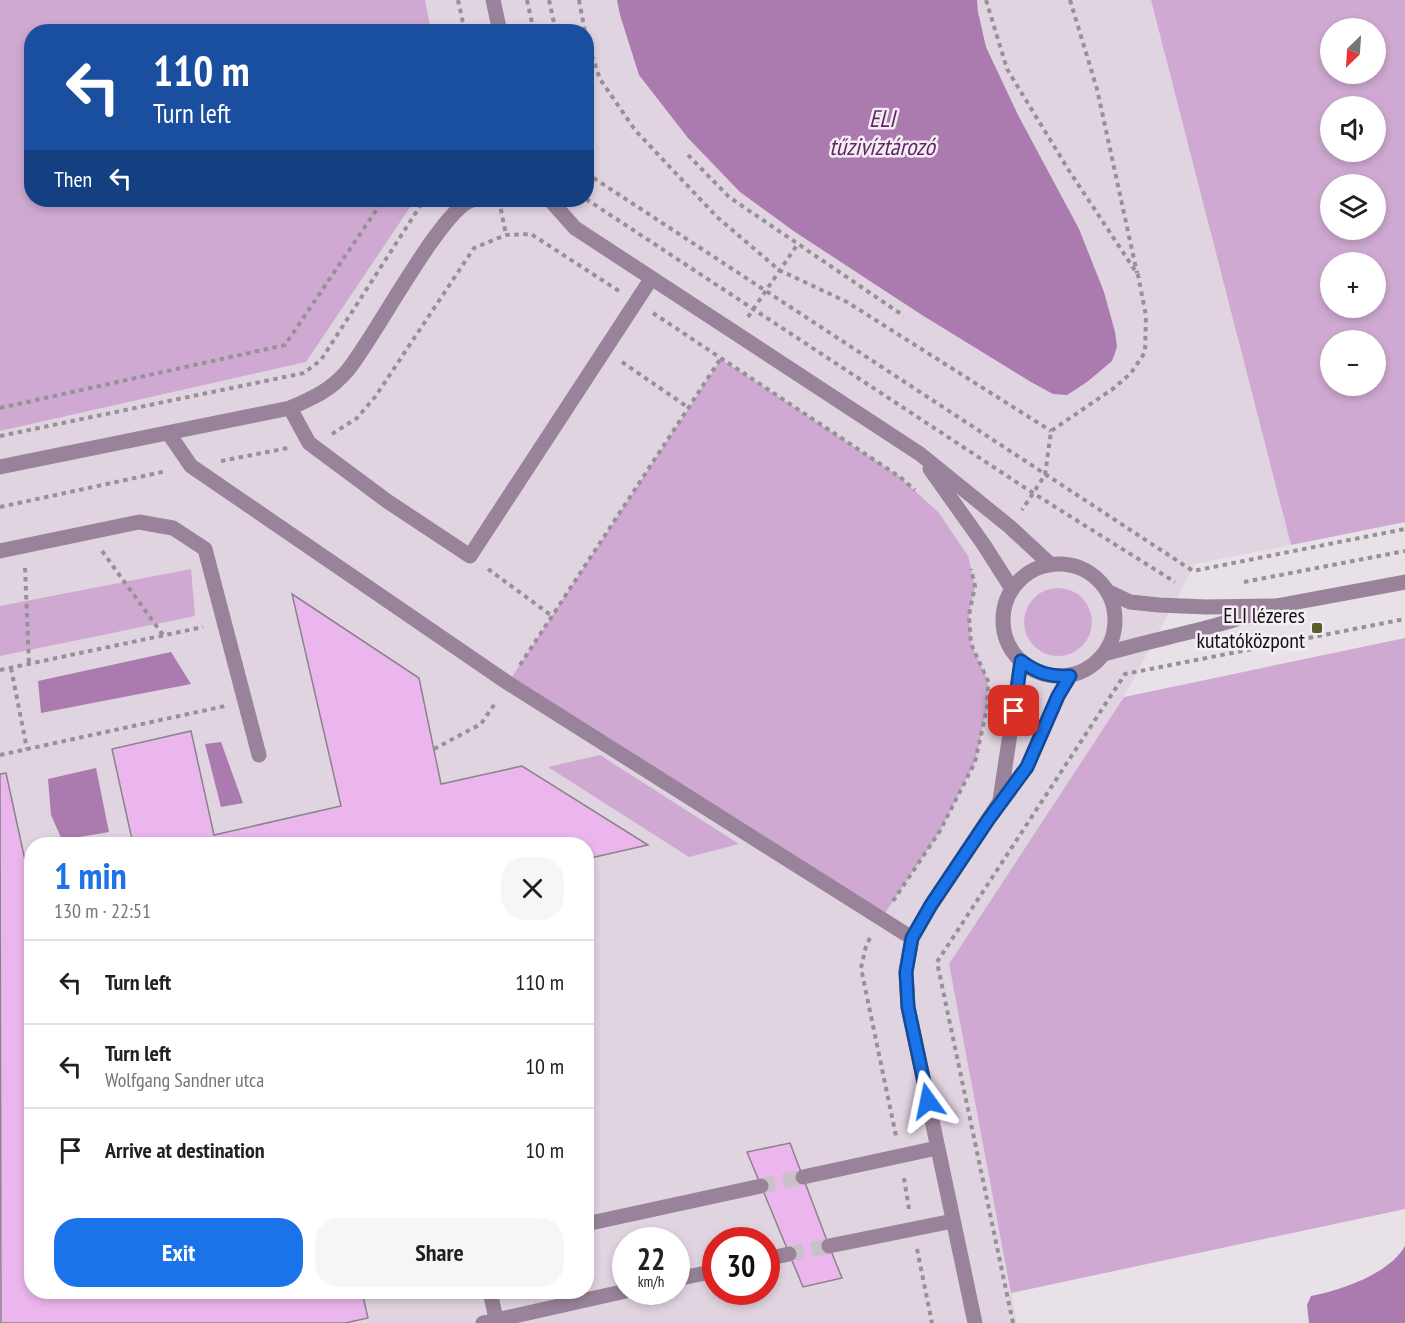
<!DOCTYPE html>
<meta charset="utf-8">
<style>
body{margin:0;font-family:"PT Sans Narrow",sans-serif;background:#f6f6f6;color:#202124;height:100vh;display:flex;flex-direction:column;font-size:22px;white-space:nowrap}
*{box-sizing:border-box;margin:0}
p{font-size:20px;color:#757577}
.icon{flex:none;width:33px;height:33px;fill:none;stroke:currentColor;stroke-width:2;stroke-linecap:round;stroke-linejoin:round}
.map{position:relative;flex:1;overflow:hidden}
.sheet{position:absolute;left:24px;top:837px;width:570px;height:462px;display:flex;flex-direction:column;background:#fff;border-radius:24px;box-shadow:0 3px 9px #0003}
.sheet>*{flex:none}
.top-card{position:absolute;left:24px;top:24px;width:570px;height:183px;border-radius:24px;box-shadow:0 3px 9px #0003;background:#1a4fa0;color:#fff;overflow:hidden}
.needle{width:39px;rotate:205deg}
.controls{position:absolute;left:1320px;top:18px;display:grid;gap:12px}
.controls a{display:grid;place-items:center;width:66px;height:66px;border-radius:50%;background:#fff;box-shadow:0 3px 9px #0003;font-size:30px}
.speed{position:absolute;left:612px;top:1227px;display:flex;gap:12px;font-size:30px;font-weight:700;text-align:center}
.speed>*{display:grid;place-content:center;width:78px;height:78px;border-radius:50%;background:#fff;box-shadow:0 3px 9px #0003;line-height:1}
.speed small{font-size:15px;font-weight:400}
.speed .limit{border:9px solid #d22;background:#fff;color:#111}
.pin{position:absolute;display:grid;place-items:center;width:51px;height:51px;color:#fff;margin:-26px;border-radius:12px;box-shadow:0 3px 9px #0006}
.me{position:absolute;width:66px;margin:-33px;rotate:348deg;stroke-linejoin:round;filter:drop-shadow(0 0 4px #0008)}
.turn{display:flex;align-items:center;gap:21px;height:126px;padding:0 30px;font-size:27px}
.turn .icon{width:78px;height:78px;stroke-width:2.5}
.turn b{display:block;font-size:42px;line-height:51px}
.then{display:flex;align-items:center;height:57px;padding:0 30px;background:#0003;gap:12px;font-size:22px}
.round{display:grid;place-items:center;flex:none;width:63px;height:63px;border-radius:24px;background:#f6f6f6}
.summary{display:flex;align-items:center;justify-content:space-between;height:102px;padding:0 30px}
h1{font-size:36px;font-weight:700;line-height:45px;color:#1a73e8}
.button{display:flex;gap:12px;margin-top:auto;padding:12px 30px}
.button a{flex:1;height:69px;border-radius:24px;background:#1a73e8;color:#fff;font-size:24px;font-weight:700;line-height:69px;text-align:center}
.button a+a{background:#f6f6f6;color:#202124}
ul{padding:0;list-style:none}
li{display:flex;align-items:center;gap:18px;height:84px;padding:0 30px;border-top:2px solid #e0e0e0}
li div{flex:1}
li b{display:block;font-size:22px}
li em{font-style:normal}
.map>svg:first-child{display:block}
.built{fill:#e0d4e1;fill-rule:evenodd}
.green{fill:#cfa9d1;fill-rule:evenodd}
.water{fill:#ab7aae}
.building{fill:#ebb6ed;stroke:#8a838a;stroke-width:1.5}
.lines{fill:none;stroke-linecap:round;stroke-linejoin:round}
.minor-tunnel{stroke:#c8c2c8;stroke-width:15;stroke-dasharray:15 8;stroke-linecap:butt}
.path{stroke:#969196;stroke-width:4;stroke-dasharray:4.5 4.5;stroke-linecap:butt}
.minor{stroke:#99839a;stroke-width:15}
.route-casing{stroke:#114b97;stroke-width:15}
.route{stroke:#1a73e8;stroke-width:10}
.poi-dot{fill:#575d2b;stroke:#f5eef5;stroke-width:2}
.labels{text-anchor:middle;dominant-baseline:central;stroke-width:5;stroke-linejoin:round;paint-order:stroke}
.poi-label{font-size:22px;fill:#151215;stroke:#f5eef5;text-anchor:end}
.water-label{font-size:24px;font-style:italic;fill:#622667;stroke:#f5eef5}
</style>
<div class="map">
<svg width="1405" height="1323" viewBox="0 0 1405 1323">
<rect width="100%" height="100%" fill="#e8e1e8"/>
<path class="built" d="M424 0H1151L1291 545 1195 564 1124 697 949 964 1017 1323H0V431L306 362 415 200H586V32L430 31ZM32 844H586V1292H32ZM626 1240H676V1292H626ZM716 1240H766V1292H716Z"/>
<path class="green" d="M0 0H425L431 31 32 32V200H415L306 362 0 431Z
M1151 0H1405V522L1291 545ZM1330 28H1376V74H1330ZM1376 106V152H1330V106ZM1376 184V230H1330V184ZM1330 262H1376V308H1330ZM1330 340H1376V386H1330Z
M721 359 900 477 939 513 968 556 975 586 969 615 971 644 988 681 987 708 975 762 940 831 881 919 508 683Z
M191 569 195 616 0 656V606Z
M1024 622a34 34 0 1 1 68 0a34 34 0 1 1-68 0Z
M1405 638V1209L1011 1293 949 964 1124 697Z
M600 755 739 844 689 857 548 767Z"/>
<path class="water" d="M617 0H977L978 12 986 47 1018 115 1079 229 1104 292 1115 332 1117 347 1112 361 1087 382 1067 395 1053 394 1031 382 922 315 795 232 740 192 688 138 639 75 620 15Z
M171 652 191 684 41 713 38 681Z
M221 742 243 803 221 807 205 744Z
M96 768 109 832 62 840 51 815 48 779Z
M1405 1246V1323H1309L1307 1305 1311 1296C1342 1290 1389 1274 1405 1246Z"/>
<path class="building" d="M292 594 419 678 441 784 522 766 648 845 586 859V844H133L112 749 191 731 214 835 341 806Z
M6 773 28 874 32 873V1292H362L368 1318 345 1323H1L0 774Z
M790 1143 829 1246 842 1278 803 1287 747 1152Z"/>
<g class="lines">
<path class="minor-tunnel" d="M761 1186 803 1177
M789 1254 829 1246"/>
<path class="path" d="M458 0 465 32
M527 0 534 32
M549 0 556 32
M579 0 585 32
M986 0 1007 69 1068 169 1138 275 1146 316 1145 352 1131 373 1114 388 1051 431 1045 475 1022 510
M1070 0 1097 89 1137 273
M586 38 600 79 635 130 717 217 779 270 847 302 1051 431
M688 155 729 197 904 316
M586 173 1193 571 1405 529
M586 199 1033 493 1175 582
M499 200 506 235
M653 313 900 477 915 490
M748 317 797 245
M622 362 689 408
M0 408 285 345 383 200
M332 434 357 418 375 397 474 248 506 235 531 234 619 291
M0 436 304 373 321 360 424 200
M221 461 288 448
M0 507 167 471
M102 551 163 635
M25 568 29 664
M488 569 552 616
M1244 582 1405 551
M520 665 721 358
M11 668 27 749
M0 670 203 627
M434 749 481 724 496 702
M0 755 225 706
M893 901 940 831 975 762 987 708 988 681 971 644 969 615 975 586 971 569
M870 938 866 946 861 968 896 1136
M904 1178 909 1209
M917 1249 932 1323
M1013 1323 937 962 1125 674 1405 619"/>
<path class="minor" d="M493 0 500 32
M550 200 575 228 920 454 1010 527 1051 565
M290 408 309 443 387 501 470 556 651 279
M169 434 191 466 508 683 912 938
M0 467 290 408C313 398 331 390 347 371 374 339 441 209 472 200
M930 469 984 545 1012 589
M0 551 139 522 173 528 205 549 259 755
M1003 620a56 56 0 1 1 112 0a56 56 0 1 1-112 0Z
M1107 591 1130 602 1159 605 1206 607 1276 606 1405 582
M1104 654C1158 638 1214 629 1266 609
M1000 800 1021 661
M803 1177 937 1148
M586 1224 761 1186
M829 1246 953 1221
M766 1259 789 1254
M676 1279 716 1271
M490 1292 497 1323
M483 1323 626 1291
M975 1323 908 1007 906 972 912 938 931 905 999 803 1027 767 1058 696 1070 676"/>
</g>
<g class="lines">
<g class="route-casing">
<path id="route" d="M928 1101 908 1007 906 972 912 938 931 905 988 820 1027 767 1058 696 1070 676C1050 677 1037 673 1021 661L1014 711"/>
</g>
<use href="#route" class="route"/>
</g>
<rect class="poi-dot" x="1311" y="622" width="12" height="12" rx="3"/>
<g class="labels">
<g class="poi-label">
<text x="1305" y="615">ELI lézeres<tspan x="1305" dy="25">kutatóközpont</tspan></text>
</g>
<g class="water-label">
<text x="882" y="118">ELI<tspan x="882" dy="28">tűzivíztározó</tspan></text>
</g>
</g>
</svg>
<div class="controls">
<a><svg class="needle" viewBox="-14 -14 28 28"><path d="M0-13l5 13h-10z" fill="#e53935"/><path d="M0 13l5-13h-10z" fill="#757577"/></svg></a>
<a><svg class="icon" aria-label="sound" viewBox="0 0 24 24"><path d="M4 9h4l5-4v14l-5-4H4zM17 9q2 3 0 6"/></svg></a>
<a><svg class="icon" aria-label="layers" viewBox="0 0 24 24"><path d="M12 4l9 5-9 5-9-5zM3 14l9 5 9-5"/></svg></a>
<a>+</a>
<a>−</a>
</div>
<div class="speed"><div>22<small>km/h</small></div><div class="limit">30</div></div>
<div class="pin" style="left:1014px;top:711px;background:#d93025"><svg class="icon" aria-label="arrive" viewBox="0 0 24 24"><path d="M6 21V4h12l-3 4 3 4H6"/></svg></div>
<svg class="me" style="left:928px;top:1101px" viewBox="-20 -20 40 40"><path d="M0-17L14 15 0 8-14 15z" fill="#1a73e8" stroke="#fff" stroke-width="4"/></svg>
<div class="top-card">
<div class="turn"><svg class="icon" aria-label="left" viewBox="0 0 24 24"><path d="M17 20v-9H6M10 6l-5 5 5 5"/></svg><div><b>110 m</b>Turn left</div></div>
<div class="then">Then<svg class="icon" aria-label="left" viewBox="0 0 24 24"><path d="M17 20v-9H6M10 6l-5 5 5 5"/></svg></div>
</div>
<section class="sheet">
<div class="summary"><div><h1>1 min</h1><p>130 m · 22:51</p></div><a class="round"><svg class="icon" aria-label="close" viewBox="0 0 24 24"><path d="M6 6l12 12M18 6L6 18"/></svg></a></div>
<ul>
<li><svg class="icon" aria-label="left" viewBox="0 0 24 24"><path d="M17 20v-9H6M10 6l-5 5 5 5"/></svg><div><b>Turn left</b></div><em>110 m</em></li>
<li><svg class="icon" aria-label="left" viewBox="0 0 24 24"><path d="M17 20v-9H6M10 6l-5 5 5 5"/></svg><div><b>Turn left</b><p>Wolfgang Sandner utca</p></div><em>10 m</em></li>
<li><svg class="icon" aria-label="arrive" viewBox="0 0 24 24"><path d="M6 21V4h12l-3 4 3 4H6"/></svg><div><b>Arrive at destination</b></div><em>10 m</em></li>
</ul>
<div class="button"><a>Exit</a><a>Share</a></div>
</section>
</div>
